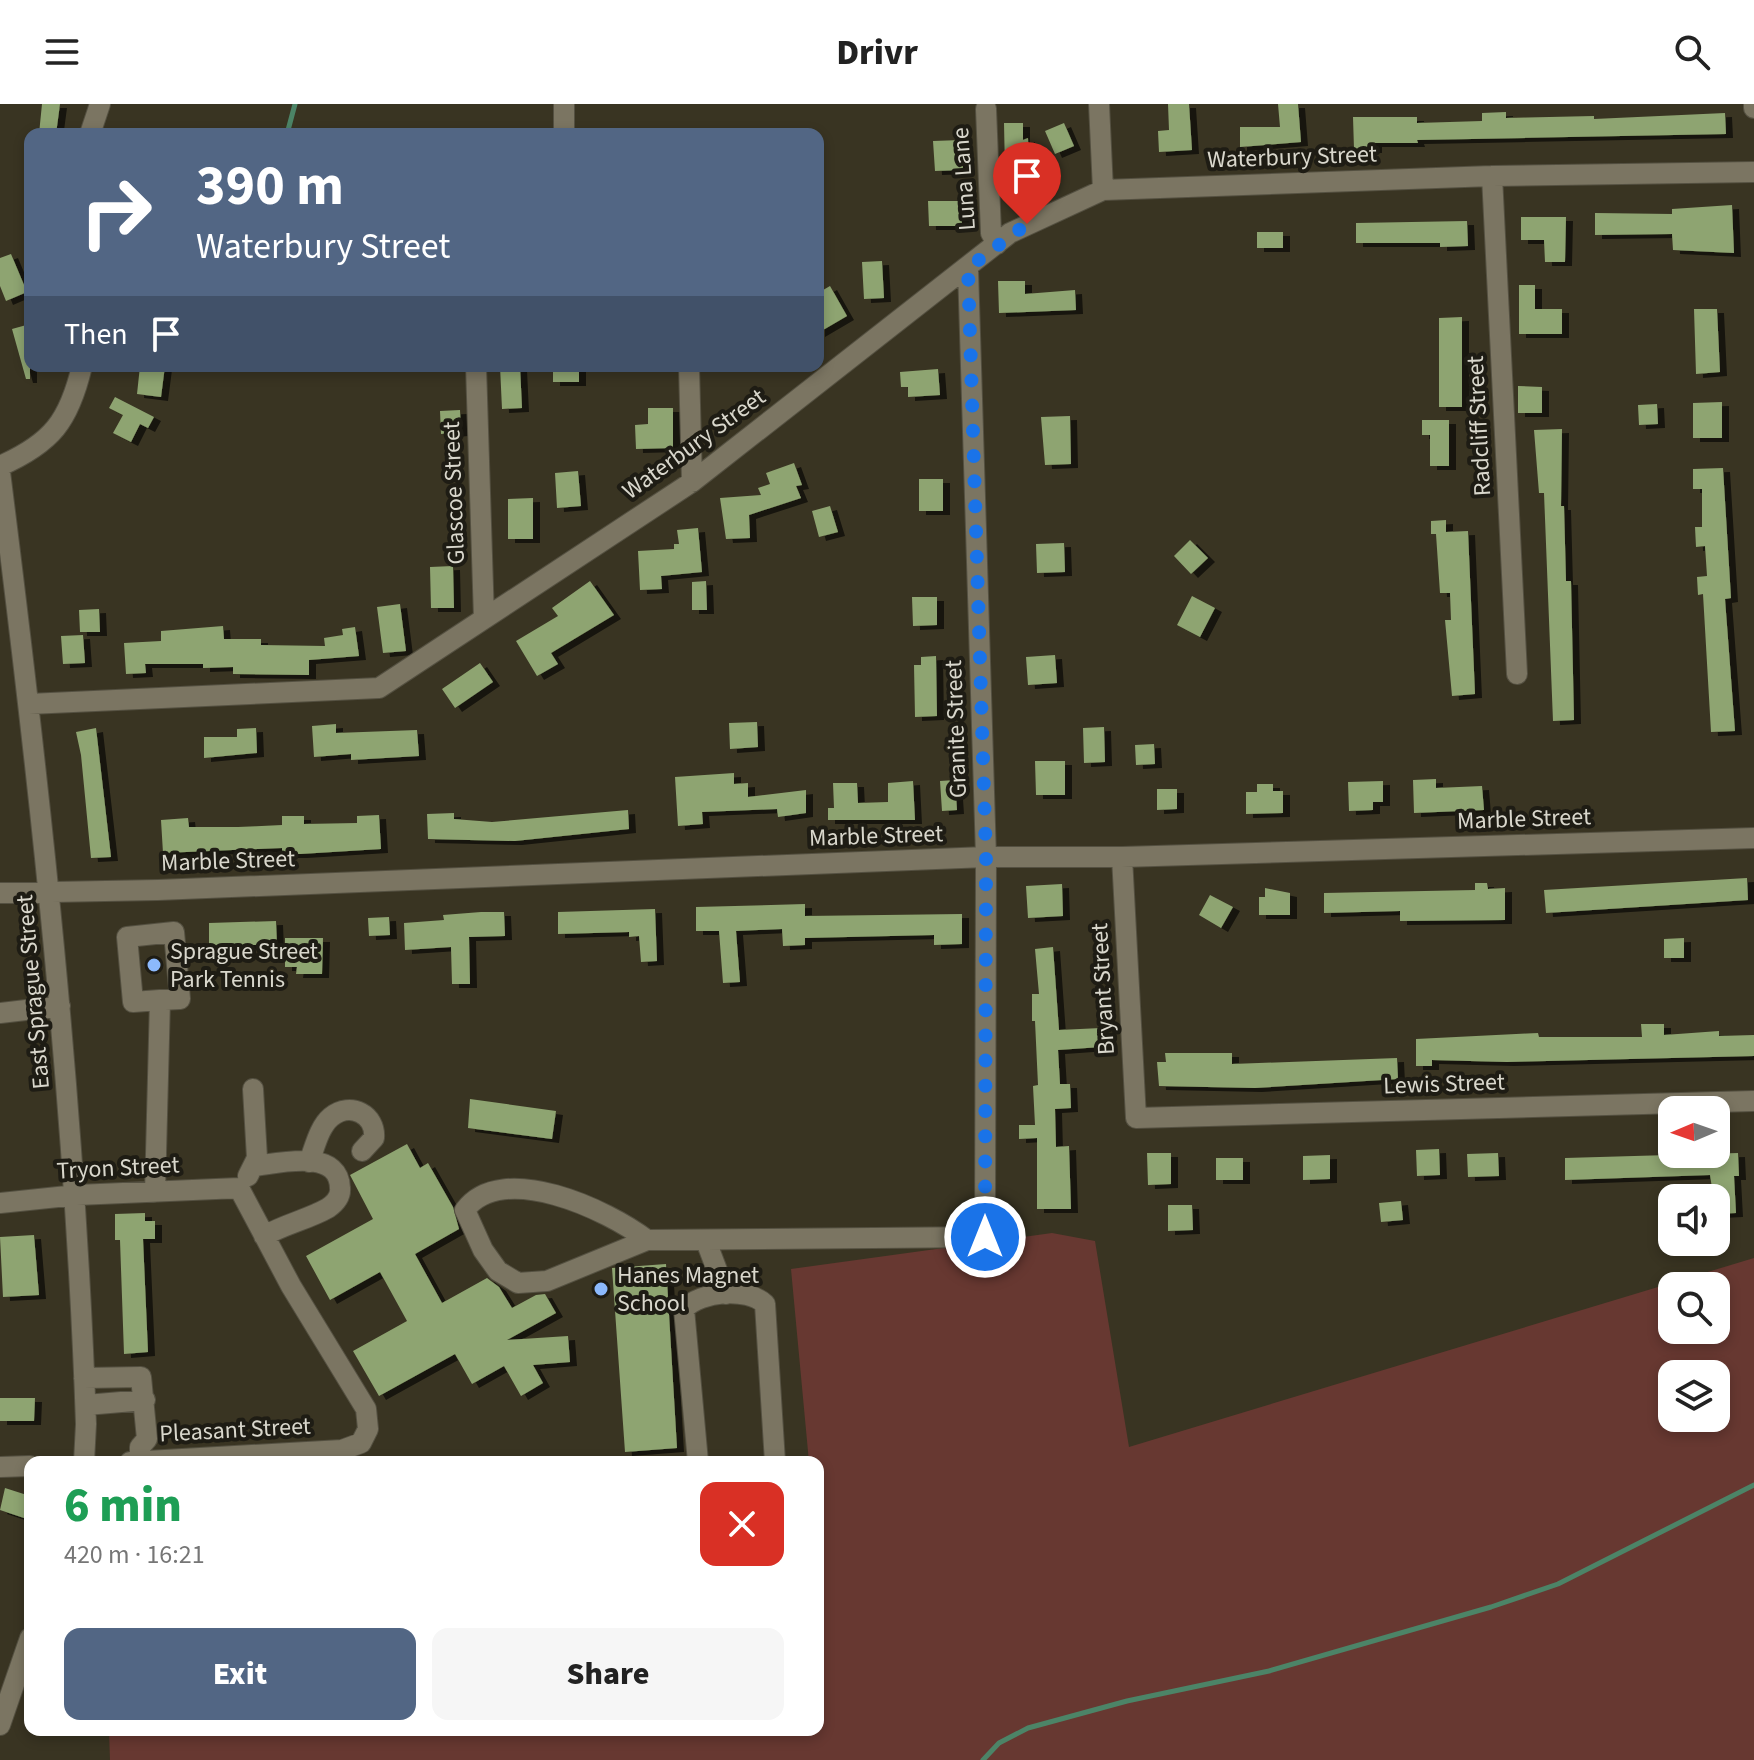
<!DOCTYPE html>
<meta charset="utf-8">
<style>
body{margin:0;font-family:"Source Sans 3",sans-serif;background:#f6f6f6;color:#222;height:100vh;display:flex;flex-direction:column;font-size:30px;white-space:nowrap}
*{box-sizing:border-box;margin:0}
p{font-size:26px;color:#767676}
.icon{flex:none;width:44px;height:44px;fill:none;stroke:currentColor;stroke-width:2;stroke-linecap:round;stroke-linejoin:round}
.map{position:relative;flex:1;overflow:hidden}
.details{position:absolute;left:24px;top:1352px;width:800px;height:280px;display:flex;flex-direction:column;background:#fff;border-radius:16px;box-shadow:0 4px 12px #0003}
.details>*{flex:none}
.banner{position:absolute;left:24px;top:24px;width:800px;height:244px;border-radius:16px;box-shadow:0 4px 12px #0003;background:#526684;color:#fff;overflow:hidden}
.needle{width:52px;rotate:268deg}
.buttons{position:absolute;left:1658px;top:992px;display:grid;gap:16px}
.buttons a{display:grid;place-items:center;width:72px;height:72px;border-radius:16px;background:#fff;box-shadow:0 4px 12px #0003;font-size:40px}
.pin{position:absolute;display:grid;place-items:center;width:68px;height:68px;color:#fff;margin:-82px -34px;border-radius:50% 50% 50% 0;rotate:-45deg;box-shadow:0 0 8px #0007}
.pin .icon{rotate:45deg}
.me{position:absolute;width:88px;margin:-44px;rotate:0deg;stroke-linejoin:round;filter:drop-shadow(0 0 6px #0008)}
.turn{display:flex;align-items:center;gap:28px;height:168px;padding:0 40px;font-size:36px}
.turn .icon{width:104px;height:104px;stroke-width:2.5}
.turn b{display:block;font-size:56px;line-height:68px}
.then{display:flex;align-items:center;height:76px;padding:0 40px;background:#0003;gap:16px;font-size:30px}
.round{display:grid;place-items:center;flex:none;width:84px;height:84px;border-radius:16px;background:#f6f6f6}
.head{display:flex;align-items:center;justify-content:space-between;height:136px;padding:0 40px}
h1{font-size:48px;font-weight:800;line-height:60px;color:#1e9e55}
.button{display:flex;gap:16px;margin-top:auto;padding:16px 40px}
.button a{flex:1;height:92px;border-radius:16px;background:#526684;color:#fff;font-size:32px;font-weight:800;line-height:92px;text-align:center}
.button a+a{background:#f6f6f6;color:#222}
header{display:flex;justify-content:space-between;align-items:center;height:104px;padding:0 40px;background:#fff;font-size:36px;font-weight:800}
.map>svg:first-child{display:block}
.green{fill:#673831;fill-rule:evenodd}
.lines{fill:none;stroke-linecap:round;stroke-linejoin:round}
.stream{stroke:#4c8467;stroke-width:5}
.building{fill:#8ea471;filter:url(#shadow)}
.minor-casing{stroke:#545041;stroke-width:22}
.minor{stroke:#7b7562;stroke-width:20}
.route{stroke:#1a73e8;stroke-width:14;stroke-dasharray:0 25.2}
.poi-dot{fill:#8cb9fc;stroke:#1e1c14;stroke-width:3}
.labels{text-anchor:middle;dominant-baseline:central;stroke-width:8;stroke-linejoin:round;paint-order:stroke}
.street-label{font-size:24px;fill:#d9d7cc;stroke:#1e1c14}
.poi-label{font-size:24px;fill:#d9d7cc;stroke:#1e1c14;text-anchor:start}
</style>
<header><svg class="icon" aria-label="menu" viewBox="0 0 24 24"><path d="M4 6h16M4 12h16M4 18h16"/></svg>Drivr<svg class="icon" aria-label="search" viewBox="0 0 24 24"><circle cx="10" cy="10" r="6"/><path d="M15 15l6 6"/></svg></header>
<div class="map">
<svg width="1754" height="1656" viewBox="0 0 1754 1656">
<defs>
<filter id="shadow"><feDropShadow dx="7" dy="4" stdDeviation="0" flood-color="#0009"/></filter>
</defs>
<rect width="100%" height="100%" fill="#393422"/>
<path class="green" d="M1052 1129 1095 1137 1129 1343 1754 1154V1656H110L109 1626H818V1358H809L791 1165ZM1672 1182H1716V1226H1672ZM1672 1270H1716V1314H1672Z"/>
<g class="lines">
<path class="stream" d="M287 30 295 0
M983 1656 999 1639 1028 1624 1127 1597 1269 1567 1491 1503 1558 1480 1754 1381"/>
</g>
<path class="building" d="M42 0H60L56 30H39Z
M1168 0H1189L1192 46 1159 48 1158 27 1169 26Z
M1278 0H1298L1301 38 1240 43V23H1280Z
M1506 8V14L1594 12V15L1725 9 1726 30 1417 36 1418 39H1375V45H1354L1353 13H1417V19L1482 17V9Z
M1004 19H1023V36L1028 34 1029 67H1005Z
M1064 19 1074 42 1055 50 1045 27Z
M961 36 963 66 935 67 933 37Z
M928 97H962V122H929Z
M1732 101 1734 149 1673 146 1672 130 1595 131V109L1672 110V105Z
M1521 113H1566L1565 158H1545L1544 136H1521Z
M1467 117 1468 142 1440 143V139H1356V119Z
M1257 128H1283V144H1257Z
M11 150 27 188 6 197 0 182V154Z
M882 157 884 194 864 195 862 158Z
M998 177H1025V190L1075 186 1076 206 999 209Z
M1519 181H1535V205H1562V230H1519Z
M830 182 847 212 818 229V201L823 198 818 189Z
M1694 205H1717L1720 268 1696 270Z
M1462 213V303H1439V214Z
M30 220V275H26L12 225Z
M140 262H165L161 293 137 290Z
M500 262H520L522 304 502 305Z
M553 262H579V278H553Z
M938 265 940 291 908 293V283H901L900 268Z
M1518 282 1542 283V309H1518Z
M115 293 154 313 148 324 140 320 131 338 113 329 123 311 109 304Z
M1722 298V334H1693V299Z
M1657 300 1658 320 1639 321 1638 301Z
M648 304H673V344L636 345 635 321 648 320Z
M460 306 461 328 441 330 440 307Z
M1070 312 1071 360 1045 361 1041 313Z
M1422 316H1449V362H1430V331H1422Z
M1562 325 1561 402H1564L1566 477H1571L1574 616 1553 617 1544 389H1539L1534 326Z
M794 359 802 381 796 382 801 394 749 411 750 434 726 435 720 394 761 391 758 384 770 380 766 369Z
M1723 364 1731 494 1725 495 1735 627 1711 628 1703 490 1698 491 1697 473 1707 472 1705 442 1696 443 1695 423H1702V385H1693V365Z
M578 367 581 402 557 404 555 369Z
M919 375H943V407H919Z
M533 394V435H508V395Z
M830 402 838 428 819 433 812 407Z
M1446 416V428L1468 427 1475 590 1452 592 1445 516H1451L1450 489H1440L1436 430H1431V417Z
M698 424 702 468 661 472 662 485 640 486 638 447 674 445V440H679L677 426Z
M1190 436 1208 454 1191 470 1174 452Z
M1064 439 1065 468 1037 469 1036 440Z
M453 462 454 504H431L430 463Z
M590 477 614 511 551 549 558 560 537 572 516 537 558 512 552 504Z
M706 477 707 506H692V478Z
M1192 492 1215 504 1200 533 1177 521Z
M912 493H937V521L913 522Z
M400 500 406 547 383 549 377 503Z
M99 505 100 528H80L79 506Z
M223 522 224 535H261V541L325 542 324 534 343 531 342 525 355 523 359 552 309 556V571L233 570V563L203 564V560H145L146 569 126 570 124 539 161 537V527Z
M83 531 85 559 63 560 61 532Z
M1055 551 1057 579 1028 581 1026 553Z
M936 552 937 612 915 613 914 561H921V553Z
M480 559 493 578 455 604 442 585Z
M757 618 758 643 730 645 729 619Z
M336 620V629L417 626 419 652 351 656V650L314 653 312 622Z
M1104 623 1105 658 1084 659 1083 624Z
M96 624 111 753 91 754 81 651 76 628Z
M256 624 257 649 204 654V633H237V625Z
M1154 640 1155 660 1136 661 1135 641Z
M1035 657H1065V691H1036Z
M734 669V680L748 679V693L806 686V709L778 713 777 705 702 708 703 720 678 722 675 673Z
M1436 675V684L1482 682 1484 706 1414 709 1413 676Z
M955 676 957 706 942 707 940 677Z
M913 677 915 716H828V704H834L833 679H857L858 699 888 698V679Z
M1383 677V698H1373V706L1349 707 1348 678Z
M1257 680H1273V687H1283V709L1246 710V688H1257Z
M1157 685H1177V705L1157 706Z
M628 706 629 725 515 737 428 735 427 710 454 709V715L492 718Z
M379 711 381 745 300 750H282V744L163 749 161 716 188 714 189 723H238L282 721V712H304V720L357 719V712Z
M1747 774 1748 796 1546 809 1544 786Z
M1475 779H1487L1488 785 1505 784V816L1400 817V807L1324 809V789L1475 786Z
M1062 780 1063 812 1028 814 1026 782Z
M1265 784 1290 789V811H1259V793H1265Z
M1210 791 1233 803 1221 824 1199 811Z
M805 800V812L962 810V840L934 841V831L805 834V841L783 842 782 825 736 827 740 878 723 879 719 827H696V803Z
M655 805 657 857 641 858 639 832 629 833V828L558 830V808Z
M481 808H504L505 832 469 833 470 880H452L451 843 405 846 404 819 444 816 443 811Z
M389 813 390 831 369 832 368 814Z
M276 817 277 841H232V847H209V819Z
M285 834H323L322 870H296L297 863H285Z
M1684 834V854H1664V835Z
M1053 843 1059 926 1101 924V943L1058 946 1060 980H1070L1071 1004 1055 1005 1056 1043 1069 1042 1071 1105H1037V1034L1019 1035V1021H1035L1033 982 1038 981 1035 917H1032V890H1039L1035 845Z
M1641 920H1664V931L1719 927V932L1754 931V952L1507 958 1432 956V962H1416V935L1538 929 1539 933H1642Z
M1165 949H1232V960L1397 954 1398 975 1255 984 1159 982 1157 958H1166Z
M470 995 556 1007 552 1035 468 1024Z
M407 1040 420 1064 428 1059 453 1103 459 1125 415 1150 442 1199 487 1174 499 1183 512 1204 536 1191 545 1190 556 1209 507 1236 568 1232 570 1258 533 1261 543 1279 521 1292 504 1262 472 1280 455 1250 379 1292 353 1247 407 1217 380 1168 330 1196 306 1152 373 1115 350 1071Z
M1439 1045 1440 1071 1417 1072 1416 1046Z
M1147 1049H1171V1080L1148 1081Z
M1498 1049 1499 1072 1468 1073 1467 1050Z
M1738 1049 1739 1072H1734L1736 1109 1716 1110 1710 1071 1565 1076V1054Z
M1330 1051V1075L1303 1076V1052Z
M1216 1054H1243V1076H1216Z
M1401 1097 1403 1116 1381 1118 1379 1099Z
M1168 1101H1192L1193 1126 1168 1127Z
M145 1109V1117H155V1135H143L148 1248 124 1250 120 1136H115V1110Z
M34 1131 39 1191 3 1193 0 1133Z
M666 1160 677 1344 625 1348 612 1164Z
M0 1294H35L34 1317H0Z
M5 1384 30 1392V1416L0 1406Z"/>
<g class="lines">
<g class="minor-casing">
<path id="minor" d="M564 0V30
M1099 0 1103 86
M1754 0V4
M986 5 991 129 997 140
M90 30 100 0
M1492 72 1517 570
M476 262 484 515
M689 262 692 378
M0 362C52 339 69 317 82 262
M0 368C40 684 75 1001 86 1320L84 1358
M29 600 379 584 692 378 1010 129 1103 86 1492 72 1754 68
M1122 753 1136 1014 1754 997
M0 789 158 786 986 753H1122L1754 734
M0 909 60 902
M309 1058C315 1043 319 1023 331 1013 351 997 376 1011 374 1034L362 1047
M255 1062C280 1059 339 1044 340 1084 341 1093 335 1099 328 1104 309 1115 285 1120 264 1132
M248 1072 257 1054 253 985
M155 1088 160 896 133 898 127 833 174 828 180 895 160 896
M0 1099 77 1091 239 1084
M647 1136C608 1106 502 1056 465 1106L483 1146 498 1167 518 1179 547 1177 647 1136 985 1133 986 753 968 164
M706 1137 726 1190
M84 1274 141 1273 147 1335 140 1343V1357
M86 1301 145 1296
M130 1358 342 1346 361 1339 368 1325 366 1305 291 1182 239 1084
M698 1358 684 1205C701 1187 747 1183 765 1200L775 1358
M0 1363 30 1362
M0 1621 30 1534"/>
</g>
<use href="#minor" class="minor"/>
</g>
<g class="lines">
<path class="route" d="M985 1133 986 753 968 164 1027 120"/>
</g>
<g class="poi-dot">
<circle cx="154" cy="861" r="8"/>
<circle cx="601" cy="1185" r="8"/>
</g>
<g class="labels">
<g class="street-label">
<text transform="translate(1292 53) rotate(-2)">Waterbury Street</text>
<text transform="translate(964 75) rotate(-94)">Luna Lane</text>
<text transform="translate(1479 322) rotate(-93)">Radcliff Street</text>
<text transform="translate(694 340) rotate(-36)">Waterbury Street</text>
<text transform="translate(454 389) rotate(-92)">Glascoe Street</text>
<text transform="translate(956 625) rotate(-92)">Granite Street</text>
<text transform="translate(1524 715) rotate(-2)">Marble Street</text>
<text transform="translate(876 732) rotate(-2)">Marble Street</text>
<text transform="translate(228 757) rotate(-2)">Marble Street</text>
<text transform="translate(1103 885) rotate(-93)">Bryant Street</text>
<text transform="translate(33 888) rotate(-95)">East Sprague Street</text>
<text transform="translate(1444 980) rotate(-2)">Lewis Street</text>
<text transform="translate(118 1064) rotate(-3)">Tryon Street</text>
<text transform="translate(235 1326) rotate(-3)">Pleasant Street</text>
</g>
<g class="poi-label">
<text x="170" y="847">Sprague Street<tspan x="170" dy="28">Park Tennis</tspan></text>
<text x="617" y="1171">Hanes Magnet<tspan x="617" dy="28">School</tspan></text>
</g>
</g>
</svg>
<div class="buttons">
<a><svg class="needle" viewBox="-14 -14 28 28"><path d="M0-13l5 13h-10z" fill="#e53935"/><path d="M0 13l5-13h-10z" fill="#767676"/></svg></a>
<a><svg class="icon" aria-label="sound" viewBox="0 0 24 24"><path d="M4 9h4l5-4v14l-5-4H4zM17 9q2 3 0 6"/></svg></a>
<a><svg class="icon" aria-label="search" viewBox="0 0 24 24"><circle cx="10" cy="10" r="6"/><path d="M15 15l6 6"/></svg></a>
<a><svg class="icon" aria-label="layers" viewBox="0 0 24 24"><path d="M12 4l9 5-9 5-9-5zM3 14l9 5 9-5"/></svg></a>
</div>
<div class="pin" style="left:1027px;top:120px;background:#d93025"><svg class="icon" aria-label="arrive" viewBox="0 0 24 24"><path d="M6 21V4h12l-3 4 3 4H6"/></svg></div>
<svg class="me" style="left:985px;top:1133px" viewBox="-20 -20 40 40"><circle r="17" fill="#1a73e8" stroke="#fff" stroke-width="3"/><path d="M0-11L8 9 0 5-8 9z" fill="#fff"/></svg>
<div class="banner">
<div class="turn"><svg class="icon" aria-label="right" viewBox="0 0 24 24"><path d="M7 20v-9h11M14 6l5 5-5 5"/></svg><div><b>390 m</b>Waterbury Street</div></div>
<div class="then">Then<svg class="icon" aria-label="arrive" viewBox="0 0 24 24"><path d="M6 21V4h12l-3 4 3 4H6"/></svg></div>
</div>
<section class="details">
<div class="head"><div><h1>6 min</h1><p>420 m · 16:21</p></div><a class="round" style="background:#d93025;color:#fff"><svg class="icon" aria-label="close" viewBox="0 0 24 24"><path d="M6 6l12 12M18 6L6 18"/></svg></a></div>
<div class="button"><a>Exit</a><a>Share</a></div>
</section>
</div>
